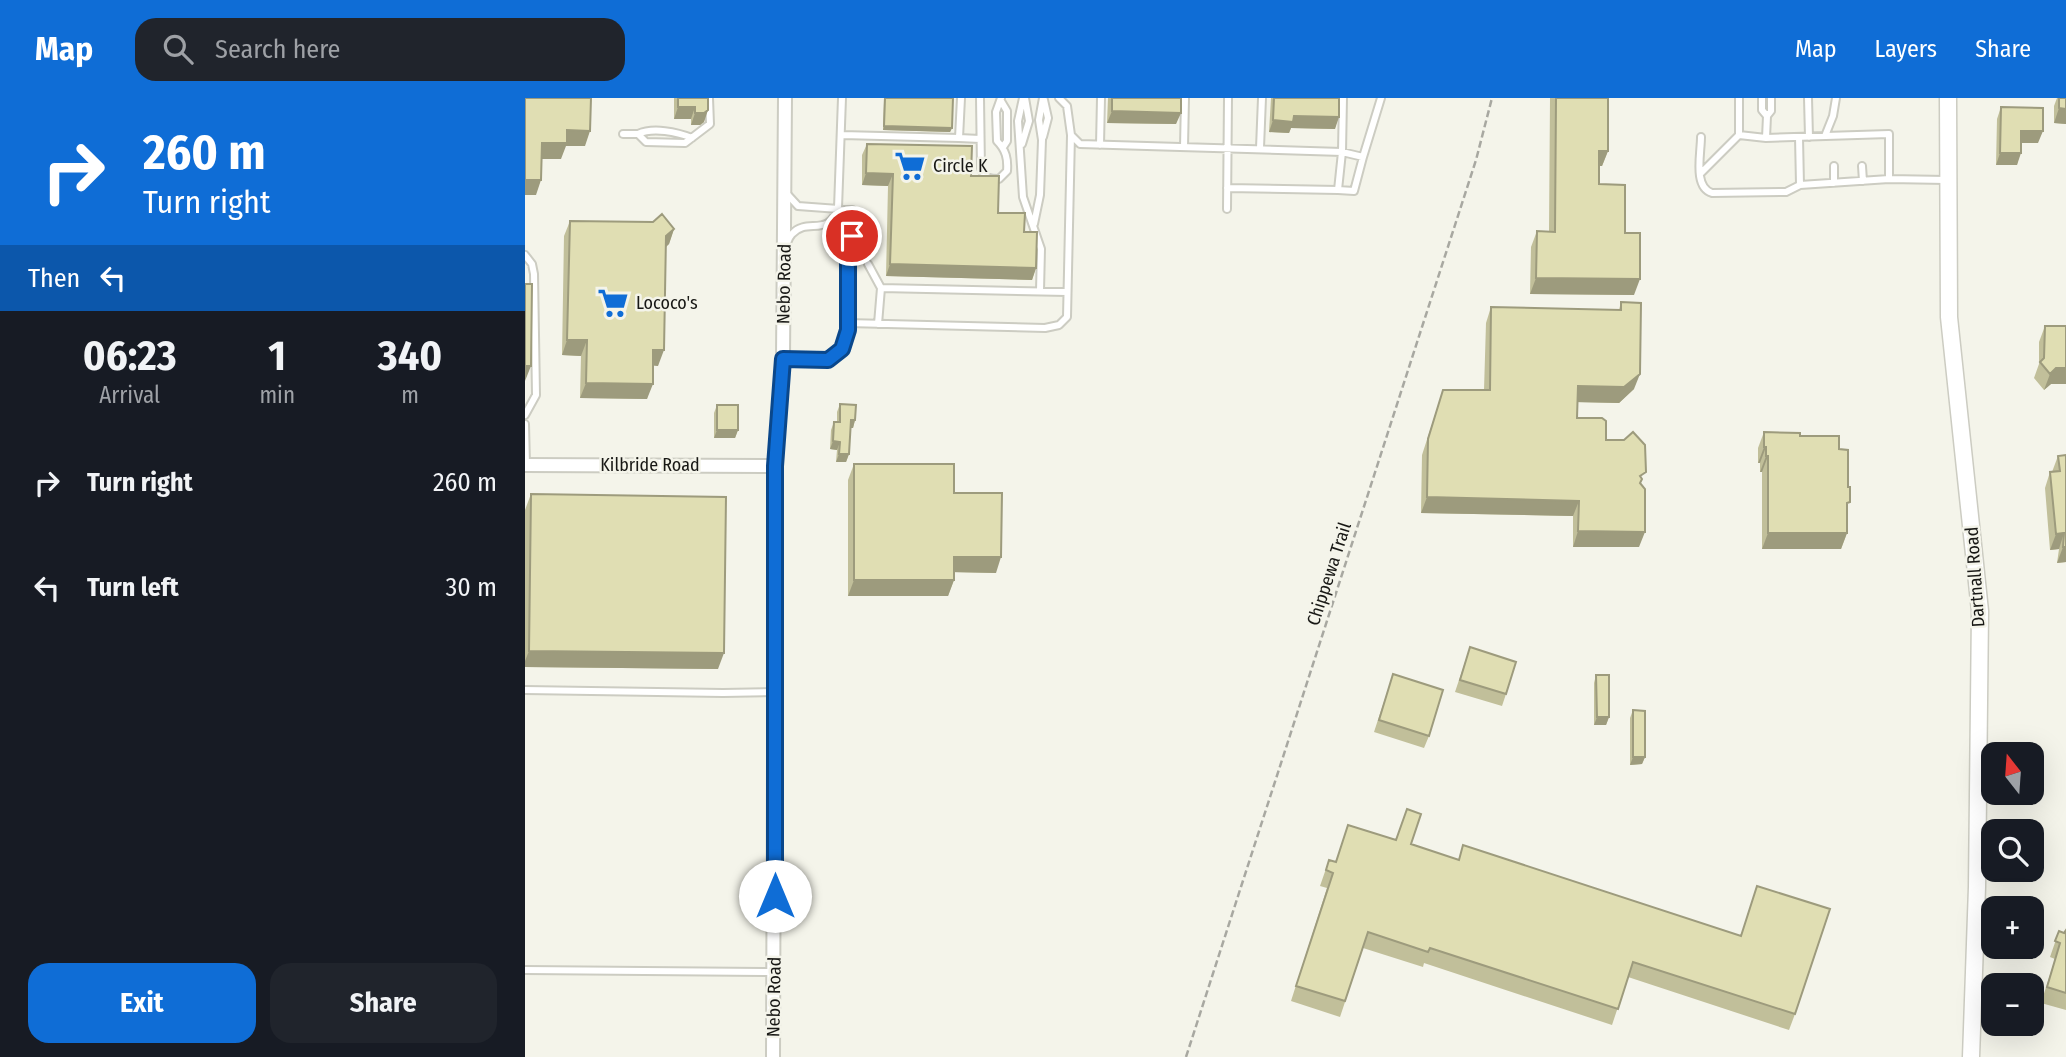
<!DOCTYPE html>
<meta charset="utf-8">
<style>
body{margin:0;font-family:"Fira Sans Condensed",sans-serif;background:#20242c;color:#f1f3f6;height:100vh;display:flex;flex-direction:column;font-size:26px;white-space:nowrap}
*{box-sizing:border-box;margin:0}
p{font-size:23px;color:#9ea1a6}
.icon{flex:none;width:38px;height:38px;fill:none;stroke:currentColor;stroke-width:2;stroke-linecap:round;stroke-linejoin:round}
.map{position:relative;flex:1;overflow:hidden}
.drawer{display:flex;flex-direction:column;background:#171b24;width:525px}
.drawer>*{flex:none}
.top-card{background:#0f6dd6;color:#fff;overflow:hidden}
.needle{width:46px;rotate:343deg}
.fabs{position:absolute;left:1456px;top:644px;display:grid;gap:14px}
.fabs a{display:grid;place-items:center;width:63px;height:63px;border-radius:14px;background:#171b24;box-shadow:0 7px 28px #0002;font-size:35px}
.pin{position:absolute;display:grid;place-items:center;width:60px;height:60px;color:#fff;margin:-30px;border:4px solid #fff;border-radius:50%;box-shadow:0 2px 7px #0007}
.me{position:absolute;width:77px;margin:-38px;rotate:0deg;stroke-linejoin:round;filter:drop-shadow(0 0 5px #0008)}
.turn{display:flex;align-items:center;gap:24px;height:147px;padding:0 28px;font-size:32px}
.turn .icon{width:91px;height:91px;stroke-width:2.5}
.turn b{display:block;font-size:49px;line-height:60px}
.then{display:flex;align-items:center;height:66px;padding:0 28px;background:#0003;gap:14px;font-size:26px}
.eta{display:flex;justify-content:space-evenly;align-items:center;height:119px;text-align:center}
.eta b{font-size:42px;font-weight:700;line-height:49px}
.cta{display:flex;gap:14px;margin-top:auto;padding:14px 28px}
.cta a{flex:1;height:80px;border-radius:21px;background:#0f6dd6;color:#fff;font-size:28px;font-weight:700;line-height:80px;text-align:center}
.cta a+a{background:#20242c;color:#f1f3f6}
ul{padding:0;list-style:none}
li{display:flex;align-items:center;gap:21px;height:105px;padding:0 28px}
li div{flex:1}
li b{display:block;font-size:26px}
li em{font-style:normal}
header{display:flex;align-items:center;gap:42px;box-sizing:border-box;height:98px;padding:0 35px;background:#0f6dd6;color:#fff}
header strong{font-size:33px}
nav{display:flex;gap:38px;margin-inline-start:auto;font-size:24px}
.search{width:490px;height:63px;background:#20242c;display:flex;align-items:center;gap:18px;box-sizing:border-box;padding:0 24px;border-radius:21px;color:#9ea1a6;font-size:26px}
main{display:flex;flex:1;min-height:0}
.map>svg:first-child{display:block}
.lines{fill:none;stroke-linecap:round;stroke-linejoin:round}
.service-casing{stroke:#ccccc2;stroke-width:10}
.minor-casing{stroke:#ccccc2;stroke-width:16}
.tertiary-casing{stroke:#ccccc2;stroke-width:19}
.path{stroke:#a8a8a1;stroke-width:2.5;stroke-dasharray:7 3.5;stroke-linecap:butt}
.service{stroke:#fff;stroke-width:6}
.minor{stroke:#fff;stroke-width:12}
.tertiary{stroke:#fff;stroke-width:16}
.wall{fill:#c1bf9a}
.shaded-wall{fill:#9d9b7d}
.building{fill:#e0deb3;stroke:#9d9b7d;stroke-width:2}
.route-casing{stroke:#0a478b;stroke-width:18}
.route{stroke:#0f6dd6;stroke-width:12}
.labels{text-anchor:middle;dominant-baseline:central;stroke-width:5;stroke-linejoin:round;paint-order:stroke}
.poi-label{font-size:18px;fill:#181815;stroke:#f4f4ea;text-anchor:start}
.street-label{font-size:18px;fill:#181815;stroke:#f4f4ea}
</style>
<header>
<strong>Map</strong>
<div class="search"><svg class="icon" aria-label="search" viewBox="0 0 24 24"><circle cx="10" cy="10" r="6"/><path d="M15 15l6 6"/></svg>Search here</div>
<nav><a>Map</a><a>Layers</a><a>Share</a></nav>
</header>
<main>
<section class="drawer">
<div class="top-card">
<div class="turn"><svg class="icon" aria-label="right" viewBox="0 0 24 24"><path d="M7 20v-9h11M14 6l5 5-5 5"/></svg><div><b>260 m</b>Turn right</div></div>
<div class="then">Then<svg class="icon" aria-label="left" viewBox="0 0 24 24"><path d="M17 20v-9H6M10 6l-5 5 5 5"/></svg></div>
</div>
<div class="eta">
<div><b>06:23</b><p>Arrival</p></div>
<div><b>1</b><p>min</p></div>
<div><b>340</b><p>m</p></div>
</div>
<ul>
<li><svg class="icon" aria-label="right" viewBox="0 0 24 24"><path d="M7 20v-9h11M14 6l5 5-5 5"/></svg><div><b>Turn right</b></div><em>260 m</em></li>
<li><svg class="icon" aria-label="left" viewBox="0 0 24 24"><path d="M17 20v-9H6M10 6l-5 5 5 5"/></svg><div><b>Turn left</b></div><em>30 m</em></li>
</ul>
<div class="cta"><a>Exit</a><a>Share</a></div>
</section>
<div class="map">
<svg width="1541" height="959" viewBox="0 0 1541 959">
<rect width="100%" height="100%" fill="#f4f4ea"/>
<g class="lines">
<g class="service-casing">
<path id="service" d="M455 0 456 70C459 80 464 81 474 81L482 73C483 61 481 52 472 43L471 14 476 0
M498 0 493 23 498 99 516 151 515 193
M534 0 542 8 546 37 555 46 817 54 838 59 856 0
M1214 0V37L1241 40 1364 36V81L1421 82
M1237 0V12L1242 18 1241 40
M1283 0 1284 39
M476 3 482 13V43L478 49
M1242 18 1246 13V0
M98 36H113L121 44 160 45 185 26 184 0
M113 36C128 29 152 34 167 40
M317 37 434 40 436 0
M1300 38 1308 18 1311 0
M518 39 523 20 519 2
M1176 39C1176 56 1168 89 1187 95L1261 94 1275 87 1364 81
M1274 39 1275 87
M434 40 455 41
M497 46 504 23 500 0
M575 47 576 0
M659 49 660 0
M735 50 737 0
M1309 68V85
M1337 68 1338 83
M1175 76 1214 37
M702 90 813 92 817 54 818 0
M813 92 829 93 838 59
M702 111 703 0
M509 126 515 97 517 42 514 22 518 0
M261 147C263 143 264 139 267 136 282 119 303 140 313 110L317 0
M0 157 7 166 9 176 11 297 0 317
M343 166 356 190
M322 225 520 230 534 227 542 219 546 37
M353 226 356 190 542 194
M258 261 303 262 317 251 323 232V148L327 138V112L273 108 262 96
M0 326 1 367
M0 592 198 595 250 594
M0 872 248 874"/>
</g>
<g class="minor-casing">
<path id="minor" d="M0 367 250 368
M248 959 250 368 258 261 260 0"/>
</g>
<g class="tertiary-casing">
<path id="tertiary" d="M1423 0 1424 219 1455 513 1452 789 1446 959"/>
</g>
<path class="path" d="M661 959 951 62 967 0"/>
<use href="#service" class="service"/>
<use href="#minor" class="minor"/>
<use href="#tertiary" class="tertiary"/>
</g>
<path class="wall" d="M149 0H183L179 24 175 27H166V21H149Z
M359 0H428L427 30 425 34 358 32Z
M583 0H656L651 26 582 25Z
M746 0H814L810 31 766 30 764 35 744 34Z
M1025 0H1083V53L1077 68H1074V86L1100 135 1109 197 1005 196 1006 149 1012 133H1024Z
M1532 0H1541V26L1529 25V8Z
M1476 9 1513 45H1496L1492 67H1471L1472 21Z
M342 46 446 78 473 115 499 134 511 170 507 182 361 178 363 88 337 87V57Z
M45 123 149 131 144 146 141 149 133 268 128 267 122 301 55 300 56 258 37 257 39 138Z
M1096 204 1109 291 1094 305 1053 304 1052 320 1081 342 1116 386 1114 449H1048V418L896 415 897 357 918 292H959L961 225 966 209 1094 212Z
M1520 228H1541L1526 286 1519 292 1509 280 1514 266V244Z
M315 306 330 322 328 330H325L324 356 321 364H311L312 352 305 351 306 332 309 324H312V314Z
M192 307 213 332 210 340H189V315Z
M1239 334 1275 338 1314 351 1322 414V435L1316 451H1237V374H1235V365H1233V350Z
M1541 357V464L1532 465 1534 451 1525 452 1520 390 1525 374H1527L1533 358Z
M329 366 429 395 471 475 429 474V482L423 498H323V382Z
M6 396 193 571 0 569V412Z
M945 549 981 596 977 608 930 594Z
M868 576 904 638 899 650 849 634Z
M1071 577 1084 619 1081 627H1069V585Z
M1108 612 1120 659 1117 666 1105 667V620Z
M882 711 886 746 1270 916 1264 932 1103 879 1087 927 899 865 898 869 838 850 815 919 766 903 802 790 795 788 804 762 811 764 823 727 871 742Z
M1541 832V912L1516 905 1530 861 1525 859 1534 833 1539 835Z"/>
<path class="shaded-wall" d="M153 9H170L166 21H149Z
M1534 10 1541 11V26L1529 25Z
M183 12 179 24 175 27H166L170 15Z
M587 13 656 15 651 26 582 25Z
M769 18 814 19 810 31 766 30 764 35 744 34 748 22Z
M359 28 427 30 425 34 358 32Z
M42 32 65 33 60 48H41L36 61H11L17 45Z
M1496 33H1518L1513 45H1492Z
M1074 53H1083L1077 68H1069Z
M1475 55H1496L1492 67H1471Z
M341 75 368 76 363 88 337 87Z
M0 82H16L11 97H0Z
M149 131 144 146 135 154 141 138Z
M365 166 511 170 507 182 361 178Z
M1011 180 1115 181 1109 197 1005 196Z
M42 242H62L56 258 37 257Z
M128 252H139L133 268 123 267Z
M0 268H6L0 283Z
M1531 270H1541V286H1526L1519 292 1525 276Z
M1115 276 1109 291 1094 305 1047 304 1053 288Z
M61 285 128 286 122 301 55 300Z
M326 322H330L328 330H323Z
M192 332H213L210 340H189Z
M308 343 315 344 312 352 305 351Z
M1239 349H1241L1235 365H1233Z
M314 356H324L321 364H311Z
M1241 358H1243L1237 374H1235Z
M902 399 1054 403 1048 418 896 415Z
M1053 433 1120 434 1114 449H1048Z
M1243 435H1322L1316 451H1237Z
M1539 435 1534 451 1525 452 1531 436Z
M1538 449H1541V464L1532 465Z
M429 459H476L471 475 423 474Z
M329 482H429L423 498H323Z
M4 553 199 555 193 571 0 569V563Z
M1072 619H1084L1081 627H1069Z
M1108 659H1120L1117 666 1105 667Z"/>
<path class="building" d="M0 0H66L65 33 42 32V45H17L16 82H0Z
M153 0H183V12L179 15H170V9H153Z
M360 0H428L427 30 359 28Z
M587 0H656V15L587 13Z
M749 0H814V19L769 18 768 24 748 22Z
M1031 0H1083V53H1074V86L1100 87V135H1115V181L1011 180 1012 133 1030 134Z
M1534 0H1541V11L1534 10Z
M1476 9 1518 10V33H1496V55H1475Z
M342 46 447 48 446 78H474L473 115H500L499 134H512L511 170 365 166 368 76 341 75Z
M137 116 149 131 141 138 139 252H128V286L61 285 62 242H42L45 123 128 124Z
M0 186H7L6 268H0Z
M1096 204 1116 205 1115 276 1099 289 1053 288 1052 320H1077L1081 323V342H1099L1108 334 1120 347 1121 374 1115 378 1117 381 1115 385 1120 391V434L1053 433 1054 403 902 399 903 341 918 292H965L966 209 1096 212Z
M1520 228H1541V270H1531L1525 276 1515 264 1519 260Z
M315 306 331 307 330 322H326L324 356H314L315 344 308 343 309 324H315Z
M192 307H213V332H192Z
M1239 334 1275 335V338H1314V351L1323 352V389H1325V404L1322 405V435H1243V358H1241V349H1239Z
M1541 357V449H1538L1539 435 1531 436 1525 374 1535 373 1533 358Z
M329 366H429V395H477L476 459H429V482H329Z
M6 396 201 399 199 555 4 553Z
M945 549 991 564 981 596 935 582Z
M868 576 918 592 904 638 854 622Z
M1071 577H1084V619H1072Z
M1108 612 1120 613V659H1108Z
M882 711 896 716 886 746 934 762 938 747 1216 838 1232 788 1305 811 1270 916 1108 864 1093 911 905 850 903 854 843 834 820 903 771 888 808 775 801 772 804 762 811 764 823 727 871 742Z
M1541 832V895L1522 889 1535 845 1530 843 1534 833 1539 835Z"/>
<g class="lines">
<g class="route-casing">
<path id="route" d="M250 798V368L258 261 303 262 317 251 323 232V148L327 138"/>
</g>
<use href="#route" class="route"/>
</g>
<defs>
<g id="supermarket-bare" transform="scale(2.415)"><path d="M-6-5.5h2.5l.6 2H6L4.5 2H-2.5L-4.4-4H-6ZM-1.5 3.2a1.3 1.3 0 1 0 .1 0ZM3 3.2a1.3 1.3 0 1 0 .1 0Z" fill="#0f6dd6" stroke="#f4f4ea" stroke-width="2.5" paint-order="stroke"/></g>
</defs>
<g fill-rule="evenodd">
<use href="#supermarket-bare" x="385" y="68"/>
<use href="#supermarket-bare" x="88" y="205"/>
</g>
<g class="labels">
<g class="poi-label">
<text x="408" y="68">Circle K</text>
<text x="111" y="205">Lococo's</text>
</g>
<g class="street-label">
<text transform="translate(259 186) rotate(-89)">Nebo Road</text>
<text x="125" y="367">Kilbride Road</text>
<text transform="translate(804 476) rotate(-72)">Chippewa Trail</text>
<text transform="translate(1450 479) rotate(-94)">Dartnall Road</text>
<text transform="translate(249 899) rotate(-89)">Nebo Road</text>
</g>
</g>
</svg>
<div class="fabs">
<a><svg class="needle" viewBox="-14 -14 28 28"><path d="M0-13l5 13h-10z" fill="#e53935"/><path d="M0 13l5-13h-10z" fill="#9ea1a6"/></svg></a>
<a><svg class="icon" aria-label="search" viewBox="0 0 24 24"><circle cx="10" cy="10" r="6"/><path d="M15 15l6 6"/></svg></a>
<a>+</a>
<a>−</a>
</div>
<div class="pin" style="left:327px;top:138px;background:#d93025"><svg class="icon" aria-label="arrive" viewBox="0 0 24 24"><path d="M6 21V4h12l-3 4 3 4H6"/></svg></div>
<svg class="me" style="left:250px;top:798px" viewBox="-20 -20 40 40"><circle r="19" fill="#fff"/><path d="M0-13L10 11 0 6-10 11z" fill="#0f6dd6"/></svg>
</div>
</main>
